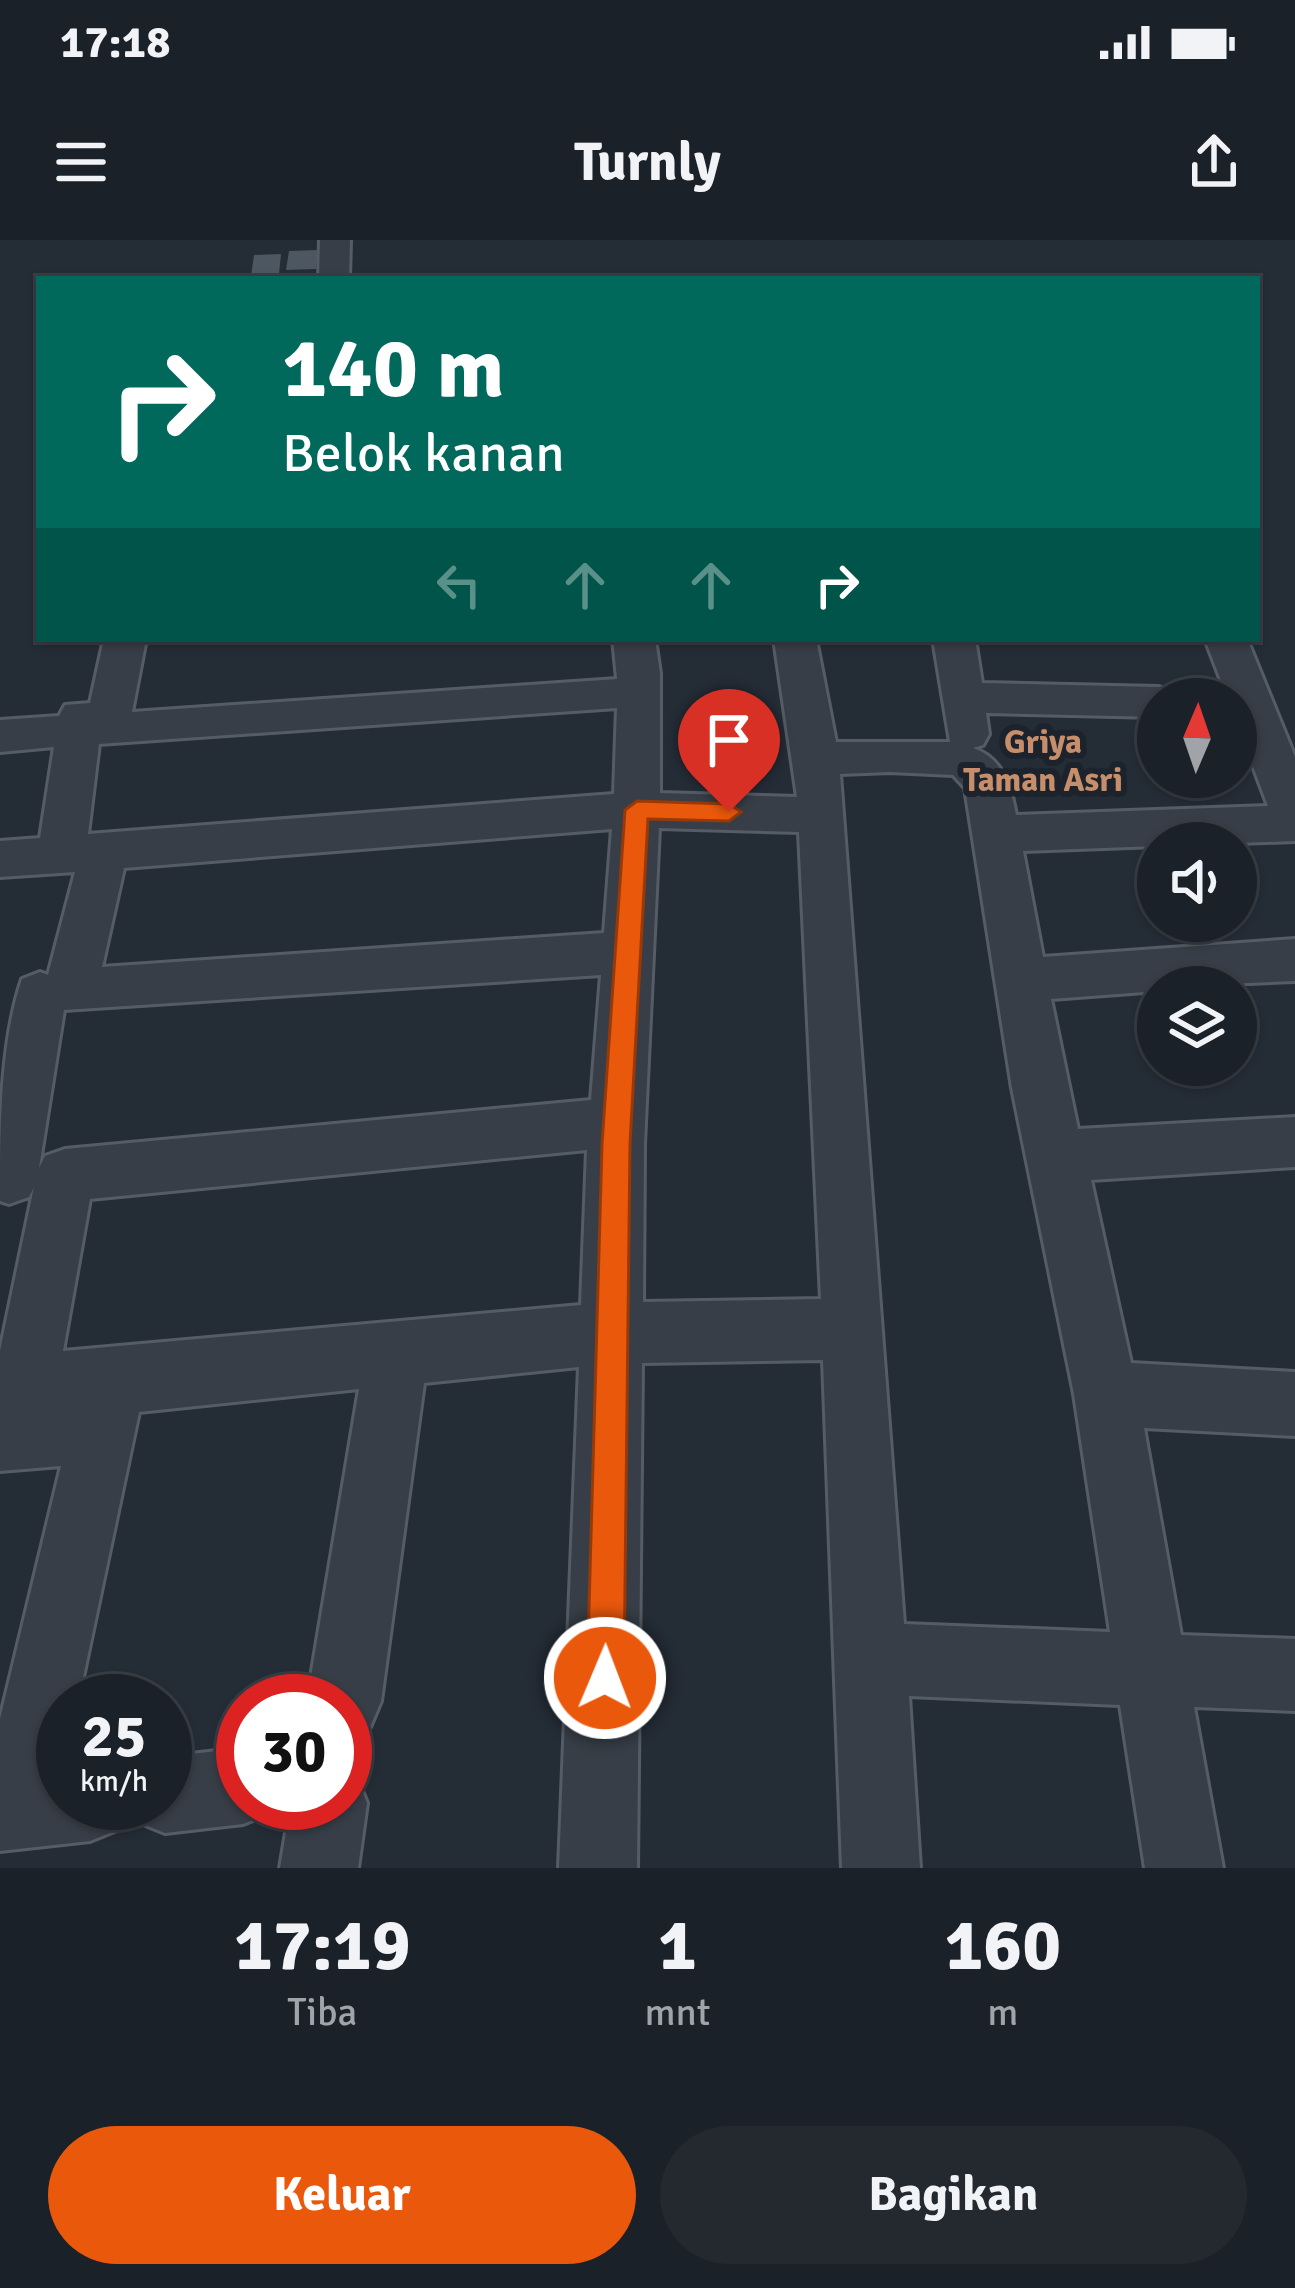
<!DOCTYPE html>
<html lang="id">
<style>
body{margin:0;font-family:Signika,sans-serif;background:#242930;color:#f1f3f6;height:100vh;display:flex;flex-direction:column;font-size:45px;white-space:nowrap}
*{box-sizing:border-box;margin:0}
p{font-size:39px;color:#a0a3a8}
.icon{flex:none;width:66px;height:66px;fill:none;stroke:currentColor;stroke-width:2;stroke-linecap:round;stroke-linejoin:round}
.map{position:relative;height:1628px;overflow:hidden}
.drawer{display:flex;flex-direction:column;background:#1b2128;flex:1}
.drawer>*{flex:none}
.banner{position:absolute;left:36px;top:36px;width:1224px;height:366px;border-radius:0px;box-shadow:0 3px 9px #0004,0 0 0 3px #393e45;background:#00695c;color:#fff;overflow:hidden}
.needle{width:78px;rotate:2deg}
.fabs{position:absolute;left:1137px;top:438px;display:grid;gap:24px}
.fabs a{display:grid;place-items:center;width:120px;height:120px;border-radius:50%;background:#1b2128;box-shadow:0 3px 9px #0004,0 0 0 3px #393e45;font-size:60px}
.speed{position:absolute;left:36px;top:1434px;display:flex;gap:24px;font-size:60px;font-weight:700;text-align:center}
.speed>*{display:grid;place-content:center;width:156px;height:156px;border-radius:50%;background:#1b2128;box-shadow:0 3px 9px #0004,0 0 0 3px #393e45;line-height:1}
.speed small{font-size:30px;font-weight:400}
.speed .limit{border:18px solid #d22;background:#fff;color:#111}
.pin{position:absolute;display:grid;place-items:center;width:102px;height:102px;color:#fff;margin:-123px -51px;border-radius:50% 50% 50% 0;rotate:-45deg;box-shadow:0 0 12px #0007}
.pin .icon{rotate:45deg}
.me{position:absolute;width:132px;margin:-66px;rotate:1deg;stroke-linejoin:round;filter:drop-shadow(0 0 9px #0008)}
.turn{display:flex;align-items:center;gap:42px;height:252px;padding:0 48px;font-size:54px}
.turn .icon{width:156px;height:156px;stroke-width:2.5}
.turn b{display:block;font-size:84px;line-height:102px}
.lanes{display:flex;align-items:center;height:114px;padding:0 48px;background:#0003;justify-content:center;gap:60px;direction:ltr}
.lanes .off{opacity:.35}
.eta{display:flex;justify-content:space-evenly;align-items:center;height:204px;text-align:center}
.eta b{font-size:72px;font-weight:700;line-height:84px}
.action{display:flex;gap:24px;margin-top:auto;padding:24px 48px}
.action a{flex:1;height:138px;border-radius:72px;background:#ea580c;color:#fff;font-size:48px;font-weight:700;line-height:138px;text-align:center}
.action a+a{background:#242930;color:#f1f3f6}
.status{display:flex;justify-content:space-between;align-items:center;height:84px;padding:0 60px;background:#1b2128;direction:ltr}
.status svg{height:33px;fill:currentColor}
header{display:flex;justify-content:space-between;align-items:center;height:156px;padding:0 48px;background:#1b2128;font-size:54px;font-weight:700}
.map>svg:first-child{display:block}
.building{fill:#4c5762}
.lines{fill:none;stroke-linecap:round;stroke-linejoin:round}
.minor-casing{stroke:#555c65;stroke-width:6}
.minor{fill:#373e47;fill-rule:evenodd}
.route{fill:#ea580c;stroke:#983908;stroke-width:3}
.labels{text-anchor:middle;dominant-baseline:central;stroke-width:12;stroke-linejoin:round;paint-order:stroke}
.neighbourhood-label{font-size:33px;font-weight:bold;fill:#c68e6a;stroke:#1c232c}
</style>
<div class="status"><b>17:18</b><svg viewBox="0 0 49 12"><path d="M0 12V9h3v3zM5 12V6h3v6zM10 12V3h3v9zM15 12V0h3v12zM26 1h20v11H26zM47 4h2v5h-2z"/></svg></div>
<header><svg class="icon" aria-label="menu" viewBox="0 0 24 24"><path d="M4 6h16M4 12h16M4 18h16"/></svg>Turnly<svg class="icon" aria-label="share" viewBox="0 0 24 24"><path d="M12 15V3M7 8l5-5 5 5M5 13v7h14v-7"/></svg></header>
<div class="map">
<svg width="1295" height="1628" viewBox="0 0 1295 1628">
<rect width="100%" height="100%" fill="#242c36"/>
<path class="building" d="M319 10 316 29 286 30 289 11Z
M281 14 279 34 251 36 254 15Z"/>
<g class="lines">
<g class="minor-casing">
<path id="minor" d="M320 0H350L349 39H319Z
M104 399H146L132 472 617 439 613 399H655L660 433V553L797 557 774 399H816L836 502H950L933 399H975L982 443 1158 447 1173 451 1178 459H1158V477L986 473 989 494 983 505 973 508C1003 518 1011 547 1016 575L1268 566 1236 481V459H1228L1205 399H1247L1295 517V601L1023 611 1043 717 1295 699V741L1158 747V751L1051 759 1078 889 1295 877V927L1091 940 1131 1123 1295 1132V1196L1144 1188 1181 1395 1295 1399V1471L1194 1467 1223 1628H1145L1120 1465 909 1456 920 1628H842L823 1120 642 1123 637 1628H559L579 1127 424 1143 381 1461 370 1487 345 1497V1461H307L359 1149 139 1172 78 1461H63V1563H128L117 1590 90 1601 0 1611V1479L61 1226 0 1231V1111L34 947 29 957 9 964 0 961C0 890 0 804 22 739L40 732 48 735 75 632 0 637V601L40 598 54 507 0 512V480L59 476 65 465 90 463ZM617 468 614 554 88 594 99 504ZM890 532 953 535 965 548 1012 848 1074 1154 1110 1392 904 1384 840 534ZM659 588 799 592 821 1059 643 1062 644 904ZM612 589 604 693 102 727 124 628ZM601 735 591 860 65 909 45 916 39 928 64 770ZM587 910 581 1065 63 1111 90 959Z
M243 1508V1563H274L270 1573 243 1584 165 1593 138 1582 130 1563H165V1517Z
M345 1532 356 1536 367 1563 358 1628H280L291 1563H345Z"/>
</g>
<use href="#minor" class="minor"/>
</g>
<path class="route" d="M637 561 729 564 741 572 729 581 648 579 630 904 624 1438 618 1451 605 1457 592 1451 587 1438 602 904 625 570Z"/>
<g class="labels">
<g class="neighbourhood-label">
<text x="1043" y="502">Griya<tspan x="1043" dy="38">Taman Asri</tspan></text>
</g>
</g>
</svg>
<div class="fabs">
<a><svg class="needle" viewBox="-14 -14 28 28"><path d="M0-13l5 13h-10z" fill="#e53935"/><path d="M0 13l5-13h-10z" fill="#a0a3a8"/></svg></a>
<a><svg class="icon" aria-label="sound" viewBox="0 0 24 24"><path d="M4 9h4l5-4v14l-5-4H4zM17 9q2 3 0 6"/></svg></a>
<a><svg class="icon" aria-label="layers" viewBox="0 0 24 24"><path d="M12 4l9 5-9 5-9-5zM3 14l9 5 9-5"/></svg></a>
</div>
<div class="speed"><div>25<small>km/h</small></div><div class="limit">30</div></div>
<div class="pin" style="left:729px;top:572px;background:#d93025"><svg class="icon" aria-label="arrive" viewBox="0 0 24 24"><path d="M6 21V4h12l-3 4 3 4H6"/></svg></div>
<svg class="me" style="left:605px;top:1438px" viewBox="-20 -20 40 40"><circle r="17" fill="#ea580c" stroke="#fff" stroke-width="3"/><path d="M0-11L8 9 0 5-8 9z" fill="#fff"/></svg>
<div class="banner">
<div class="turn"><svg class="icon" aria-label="right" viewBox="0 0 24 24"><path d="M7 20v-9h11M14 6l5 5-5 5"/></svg><div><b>140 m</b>Belok kanan</div></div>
<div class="lanes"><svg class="icon off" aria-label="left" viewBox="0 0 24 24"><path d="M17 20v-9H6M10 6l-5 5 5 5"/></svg><svg class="icon off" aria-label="ahead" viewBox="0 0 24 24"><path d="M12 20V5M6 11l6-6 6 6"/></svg><svg class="icon off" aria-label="ahead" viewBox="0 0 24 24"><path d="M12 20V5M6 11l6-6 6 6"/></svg><svg class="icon" aria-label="right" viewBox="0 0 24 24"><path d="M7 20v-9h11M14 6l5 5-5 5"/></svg></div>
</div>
</div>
<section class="drawer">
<div class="eta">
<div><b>17:19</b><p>Tiba</p></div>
<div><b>1</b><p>mnt</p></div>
<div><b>160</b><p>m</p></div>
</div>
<div class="action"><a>Keluar</a><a>Bagikan</a></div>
</section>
